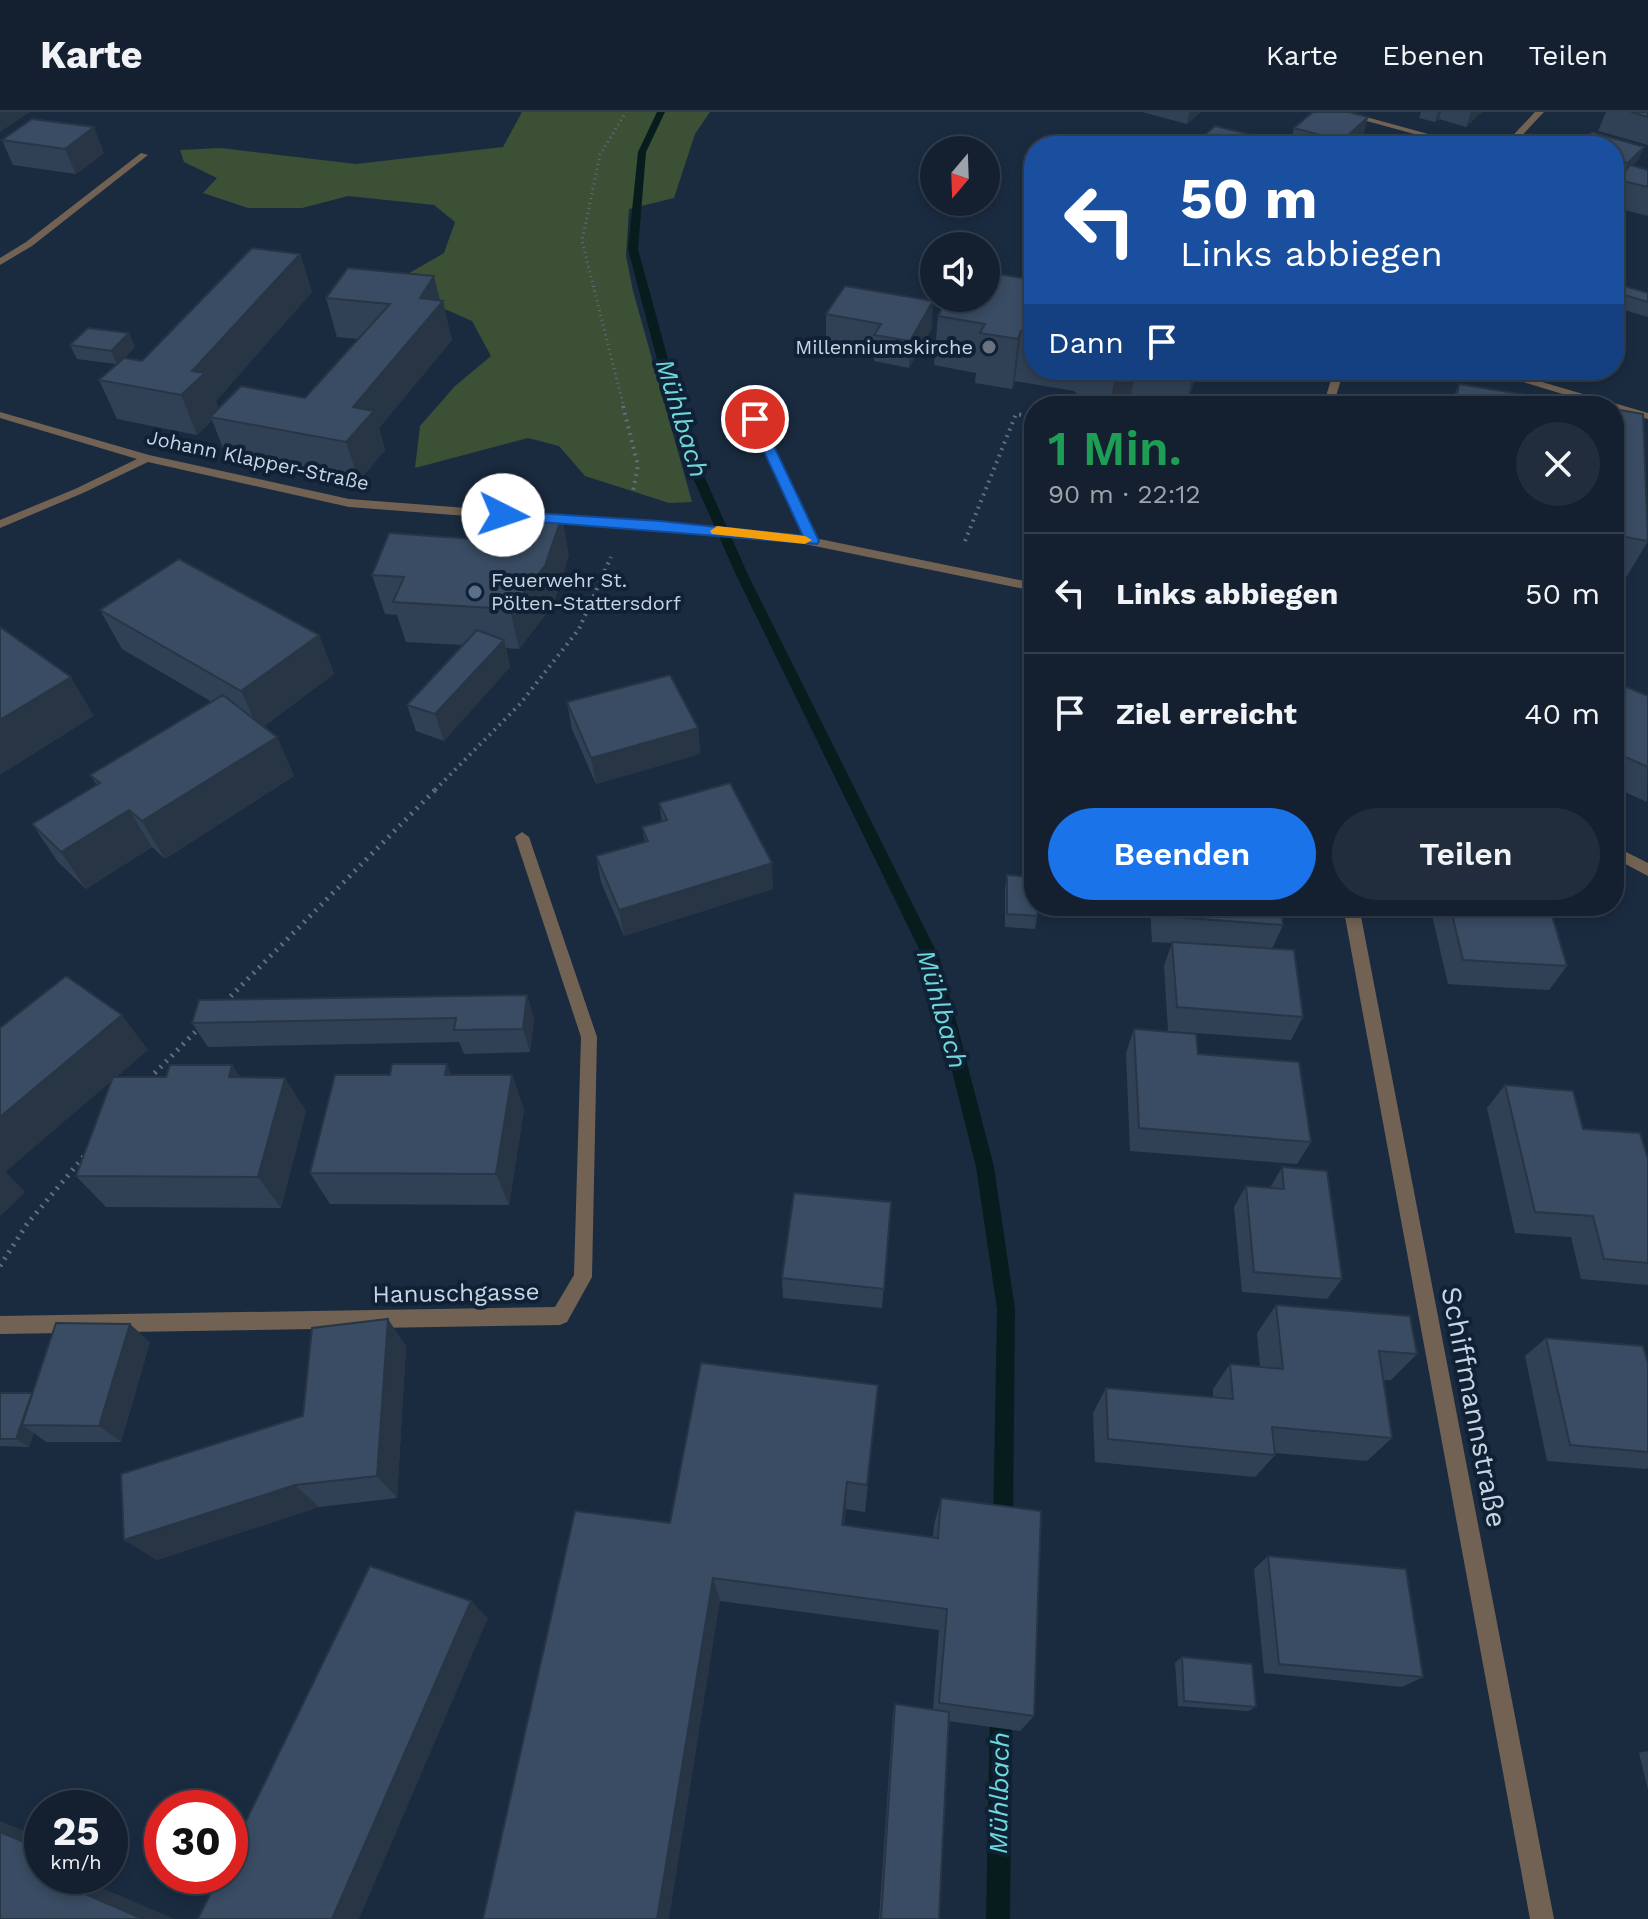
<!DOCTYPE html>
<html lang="de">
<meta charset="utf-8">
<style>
body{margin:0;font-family:"Work Sans",sans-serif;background:#212d3c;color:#f1f3f6;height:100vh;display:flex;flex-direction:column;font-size:30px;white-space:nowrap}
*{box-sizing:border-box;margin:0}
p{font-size:26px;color:#9da3ab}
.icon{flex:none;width:44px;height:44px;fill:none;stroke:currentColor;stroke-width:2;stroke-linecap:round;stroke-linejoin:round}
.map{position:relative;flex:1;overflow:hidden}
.sheet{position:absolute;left:1024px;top:284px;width:600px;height:520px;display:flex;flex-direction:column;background:#142030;border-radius:32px;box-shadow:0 4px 12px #0003,0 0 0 2px #333e4c}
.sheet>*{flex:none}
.guide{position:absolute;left:1024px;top:24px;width:600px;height:244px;border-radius:32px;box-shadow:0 4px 12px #0003,0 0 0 2px #333e4c;background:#1a4fa0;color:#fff;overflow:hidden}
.needle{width:52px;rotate:199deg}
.controls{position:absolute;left:920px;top:24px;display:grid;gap:16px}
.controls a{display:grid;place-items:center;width:80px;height:80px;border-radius:50%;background:#142030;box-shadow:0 4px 12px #0003,0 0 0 2px #333e4c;font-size:40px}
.speed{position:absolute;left:24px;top:1678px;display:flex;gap:16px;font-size:40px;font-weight:700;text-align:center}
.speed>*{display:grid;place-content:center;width:104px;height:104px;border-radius:50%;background:#142030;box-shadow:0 4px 12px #0003,0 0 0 2px #333e4c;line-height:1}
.speed small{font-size:20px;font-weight:400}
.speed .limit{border:12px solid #d22;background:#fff;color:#111}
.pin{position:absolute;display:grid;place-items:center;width:68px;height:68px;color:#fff;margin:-34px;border:4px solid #fff;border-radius:50%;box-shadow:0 2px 8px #0007}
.me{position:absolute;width:88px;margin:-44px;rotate:94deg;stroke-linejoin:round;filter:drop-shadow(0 0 6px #0008)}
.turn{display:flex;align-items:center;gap:28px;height:168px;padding:0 24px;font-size:36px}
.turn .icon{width:104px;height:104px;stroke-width:2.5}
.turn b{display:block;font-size:56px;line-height:68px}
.then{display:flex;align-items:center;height:76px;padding:0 24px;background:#0003;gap:16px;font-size:30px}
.round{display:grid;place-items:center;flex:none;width:84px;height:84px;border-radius:42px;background:#212d3c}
.headline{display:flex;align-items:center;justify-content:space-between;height:136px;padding:0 24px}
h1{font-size:48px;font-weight:600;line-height:60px;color:#1e9e55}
.action{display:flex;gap:16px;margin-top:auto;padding:16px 24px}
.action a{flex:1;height:92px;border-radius:48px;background:#1a73e8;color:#fff;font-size:32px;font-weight:600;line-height:92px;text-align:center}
.action a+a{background:#212d3c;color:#f1f3f6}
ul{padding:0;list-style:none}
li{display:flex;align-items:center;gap:24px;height:120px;padding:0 24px;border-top:2px solid #333e4c}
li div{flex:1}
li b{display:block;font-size:30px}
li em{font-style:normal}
header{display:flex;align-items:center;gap:48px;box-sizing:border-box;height:112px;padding:0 40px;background:#142030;border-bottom:2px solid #333e4c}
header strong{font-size:38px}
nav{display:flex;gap:44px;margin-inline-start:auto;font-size:28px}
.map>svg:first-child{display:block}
.green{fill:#3b5034}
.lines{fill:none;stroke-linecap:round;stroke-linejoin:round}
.stream{fill:#071d1d;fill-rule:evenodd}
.path-far2{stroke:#5f6e80;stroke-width:3;stroke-dasharray:1 4;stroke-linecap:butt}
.path-far1{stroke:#5f6e80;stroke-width:4;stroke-dasharray:2 5;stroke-linecap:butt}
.path{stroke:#5f6e80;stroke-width:5;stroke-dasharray:2 6;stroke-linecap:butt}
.service{fill:#726253;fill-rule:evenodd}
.minor{fill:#726253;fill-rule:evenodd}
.wall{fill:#314155}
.shaded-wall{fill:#283545}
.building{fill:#394c63;stroke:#283545;stroke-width:2}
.route{fill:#1a73e8;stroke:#114b97;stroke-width:2}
.slow{fill:#f59e0b}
.worship-dot{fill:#6b7280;stroke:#102135;stroke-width:3}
.service-dot{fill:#5c6f8a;stroke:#102135;stroke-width:3}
.labels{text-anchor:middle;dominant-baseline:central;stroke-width:8;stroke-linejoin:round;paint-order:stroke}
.far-poi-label{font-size:20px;fill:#c9d4e2;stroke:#102135;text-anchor:end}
.far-street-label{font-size:20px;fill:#c9d4e2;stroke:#102135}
.street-label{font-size:24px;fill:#c9d4e2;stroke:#102135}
.water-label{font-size:26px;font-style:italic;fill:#6dd9da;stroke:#102135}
.near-street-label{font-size:28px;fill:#c9d4e2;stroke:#102135}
</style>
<header>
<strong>Karte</strong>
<nav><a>Karte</a><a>Ebenen</a><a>Teilen</a></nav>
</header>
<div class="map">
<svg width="1648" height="1807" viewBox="0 0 1648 1807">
<rect width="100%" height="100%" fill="#1a2b40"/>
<path class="green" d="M522 0H710L695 22 674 86 629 97 626 144 633 179 692 390 669 391 585 364 559 334 528 326 415 356 420 314 455 274 491 244 472 209 431 191 406 163 444 141 455 110 434 93 348 84 302 96H248L203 81 217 66 184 50 180 38 221 36 356 52 503 35Z"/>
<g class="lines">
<path class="stream" d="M657 0H665L646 40 638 137 693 339 749 465 940 847 994 1055 1015 1197 1013 1414 1010 1421 1003 1424 996 1421 993 1414 997 1197 976 1055 924 847 737 465 681 339 628 137 638 40Z
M1001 1586 1009 1589 1012 1597 1010 1807H986L990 1597 993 1589Z"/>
<path class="path-far2" d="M624 296 582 129 600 43 626 0"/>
<path class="path-far1" d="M623 294 638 354 633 379
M965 429 1016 302 1034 305
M435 678 520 592 579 517 611 445"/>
<path class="path" d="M225 890 437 676
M149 967 201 914
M0 1154 27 1112 86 1042"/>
<path class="service" d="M751 305 761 307 818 429 816 432H808L806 429 749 307Z"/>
<path class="minor" d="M1334 0H1348L1472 34H1458Z
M1535 0H1544L1512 34H1503Z
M141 41 148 43 32 134 0 153V146L26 130Z
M1334 258H1344L1333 294H1323Z
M1484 258H1501L1648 301V307L1614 298V294H1602Z
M0 300 149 343 349 387 519 400 525 404 519 408 349 395 148 350 83 381 0 416V408L75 377 137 347 0 306Z
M542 402 795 422 1034 471V479L795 430 538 409 536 406Z
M522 720 529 725 597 925 592 1165 567 1210 560 1213 0 1222V1204L555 1195 574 1163 581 925 515 725Z
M1614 734 1648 751V764L1614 746Z
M1343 794H1359L1554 1807H1530Z"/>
</g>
<path class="wall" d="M1142 0H1201L1187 12Z
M1421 0H1482L1466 15 1439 7 1435 10 1419 6Z
M1606 0H1648V33L1598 19Z
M1368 5 1361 30 1357 34H1290L1294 16Z
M1592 20 1644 35 1638 48 1632 54 1648 58V104L1614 95V63L1620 65 1621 64 1614 61V34H1581L1584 28Z
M2 28 104 41 76 62 13 53Z
M1197 30 1263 34H1196Z
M300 142 312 180 216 289 219 297 305 286 359 227 337 225 326 186 440 188 452 228 379 316 385 338 359 369 226 344 212 308 197 323 117 307 99 268 116 252 77 247 70 233 129 221 135 235 123 247 142 249Z
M1034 168V258H1198L1186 294H1169L1130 287 1110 293H1098L1085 289 1074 279 1015 269 1012 277 975 271 976 261 934 253 938 204Z
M1614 171 1648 181V205L1614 195Z
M826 202 932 216 909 256 874 249V238L826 229Z
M1459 272 1594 294H1450Z
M1614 297 1648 429 1618 479 1614 478Z
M569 443 553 493 519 537 506 536 510 555 444 629 416 619 407 593 463 533 406 530 397 503 385 502 372 463Z
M100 498 319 523 334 562 263 615 277 625 294 664 165 747 152 735 86 777 58 750 32 712 97 673 90 663 212 590 122 537Z
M1614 575 1648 584 1647 690 1614 675Z
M567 590 698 616 700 642 596 672 572 617Z
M659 691 773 777 624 824 601 770 596 744 645 730 642 715 662 709Z
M1007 763 1037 804 1035 817 1005 815V776Z
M1150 794H1281L1283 813 1272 837 1303 905 1291 928 1168 919 1164 854 1172 831 1152 830Z
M1437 794H1549L1567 854 1549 878 1448 872 1432 803Z
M527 883 534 907 530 940 464 942 459 930 208 935 192 911Z
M0 916 148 938 116 965H241L306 999 281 1096 106 1095 76 1064 111 969 5 1060 25 1080 0 1104Z
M1134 917 1311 1030 1297 1052 1130 1039 1126 941Z
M390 963H512L524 997 509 1093 330 1092 310 1061Z
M1505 973 1583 1017 1648 1047V1173L1581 1167 1571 1125 1515 1121 1487 996Z
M1282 1055 1342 1167 1327 1187 1242 1180 1234 1095 1246 1074 1270 1076Z
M891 1090 882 1196 783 1186 782 1166Z
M1276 1193 1417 1242 1391 1268H1383L1392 1326 1367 1349 1275 1341V1343L1255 1365 1095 1350 1093 1301 1106 1276 1213 1286V1277L1230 1252 1260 1255 1257 1221Z
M1546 1226 1648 1251V1356L1646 1357 1547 1349 1525 1244Z
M150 1230 121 1330H46L34 1321 29 1335 0 1334V1281H33Z
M406 1234 397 1386 319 1395 157 1448 124 1428Z
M878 1273 865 1400 846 1397 844 1414 933 1426 934 1413 941 1386 1034 1604 1020 1619 948 1609 939 1807H879L893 1601 895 1592 933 1598 939 1518 720 1489 670 1411Z
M1268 1444 1423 1565 1402 1575 1264 1561 1254 1457Z
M1182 1545 1256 1595 1248 1599 1178 1594 1175 1551Z
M1648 1639V1678L1639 1641Z"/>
<path class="shaded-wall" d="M0 0H30L0 20Z
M1189 0H1201L1187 12Z
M1438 0H1441L1439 7 1435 10Z
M1471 0H1482L1466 15Z
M1368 5 1361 30 1357 34H1340L1342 29Z
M94 15 104 41 76 62 65 37Z
M1644 35 1638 48 1622 64 1628 51Z
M1624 132 1618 143 1624 136 1614 157V145Z
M300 142 312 180 216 289 220 300 210 305 212 308 197 323 181 283 192 259Z
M434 164 441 192 443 189 452 228 379 316 385 338 359 369 346 330 353 295Z
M933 189 932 216 909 256 910 229Z
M1021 219 1015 269 1012 277 1018 227Z
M129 221 135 235 117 253 111 239Z
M1116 258H1136L1130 287 1110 293Z
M1194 258H1198L1186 294Z
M562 404 569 443 553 493 519 537 510 497Z
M319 523 334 562 259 618 241 579Z
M504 528 510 555 444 629 435 602Z
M71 565 94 604 0 663V608Z
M698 616 700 642 596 672 591 646Z
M277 625 294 664 165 747 142 709Z
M129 698 152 735 86 777 61 740Z
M772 751 773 777 624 824 619 798Z
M527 883 534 907 530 940 523 917Z
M122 903 148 938 5 1060 25 1080 0 1104V1005Z
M447 952 461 986 445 963Z
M232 953 255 986 229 965Z
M512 963 524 997 509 1093 496 1062Z
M285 966 306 999 281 1096 258 1065Z
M388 1207 406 1234 397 1386 377 1364Z
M130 1212 150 1230 121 1330 99 1314Z
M32 1281 22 1313 34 1321 29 1335 16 1327Z
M847 1370 846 1397 841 1438 842 1413Z
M295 1373 319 1395 157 1448 124 1428Z
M713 1466 720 1489 669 1807H657Z
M471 1489 488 1506 359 1807H332Z
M0 1709 42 1726V1738L0 1720Z
M60 1764H102L97 1774 175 1807H143L57 1770Z"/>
<path class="building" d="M1313 0H1348L1368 5 1342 29 1294 16Z
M1631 0H1648V5Z
M32 7 94 15 65 37 2 28Z
M1215 14 1265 26 1257 34H1212L1197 30Z
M1592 20 1644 35 1628 51 1614 47V34H1582L1584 28Z
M1377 28 1400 34H1371Z
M1630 53 1648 58V75L1618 68Z
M1614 63 1620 65 1614 77Z
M1614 129 1624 132 1621 135 1614 133Z
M1614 133 1624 136 1614 149Z
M252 136 300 142 192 259 205 261 181 283 99 268 124 246 142 249Z
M348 156 434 164 420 186 443 189 353 295 374 299 346 330 210 305 241 274 305 286 390 192 326 186Z
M986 160 1034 168V222L1021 219 1018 227 980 221 985 212 938 204 947 186H986Z
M1614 171 1648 181V190L1614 180Z
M845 174 933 189 910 229 874 223 881 212 826 202Z
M88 216 129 221 111 239 70 233Z
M1459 272 1594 294H1455Z
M1614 297 1643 302 1648 429 1614 423Z
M500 400 562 404 545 454 510 497 393 490 404 465 372 463 389 421 488 428Z
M179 447 319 523 241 579 100 498Z
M0 515 71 565 0 608Z
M477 518 504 528 435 602 407 593Z
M670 563 698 616 591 646 567 590Z
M1617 571 1648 584V655L1614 640V575Z
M223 583 277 625 142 709 129 698 61 740 32 712 100 671 90 663Z
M730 671 772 751 619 798 596 744 648 729 642 715 667 708 659 691Z
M1007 763 1034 765V794H1038L1037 804 1007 802Z
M1159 794H1281L1283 813 1160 804Z
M1450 794H1549L1567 854 1463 848Z
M1172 830 1294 838 1303 905 1177 895Z
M66 864 122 903 0 1005V916Z
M527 883 523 917 454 918 456 906 192 911 199 888Z
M1134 917 1196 922 1198 942 1299 950 1311 1030 1139 1016Z
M392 952H447L445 963H512L496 1062 310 1061 335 963H390Z
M170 953H232L229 965 285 966 258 1065 76 1064 113 965H166Z
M1505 973 1573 979 1583 1017 1640 1021 1648 1047V1151L1604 1147 1593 1104 1535 1100Z
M1282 1055 1327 1059 1342 1167 1254 1160 1246 1074 1284 1077Z
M794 1081 891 1090 884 1177 782 1166Z
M1276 1193 1410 1204 1417 1242 1379 1239 1392 1326 1272 1315 1275 1343 1108 1327 1106 1276 1233 1287 1230 1252 1283 1257Z
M388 1207 377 1364 295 1373 124 1428 121 1362 303 1304 312 1216Z
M56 1211 130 1212 99 1314 22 1313Z
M1546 1226 1643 1234 1648 1251V1340L1570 1333Z
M701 1251 878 1273 867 1373 847 1370 842 1413 938 1426 941 1386 1041 1399 1034 1604 939 1591 947 1497 713 1466 657 1807H483L575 1399 670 1411Z
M0 1281H32L16 1327H0Z
M1268 1444 1406 1457 1423 1565 1279 1552Z
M370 1454 471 1489 332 1807H198L219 1764H230V1742Z
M1182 1545 1252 1552 1256 1595 1184 1589Z
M895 1592 949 1600 939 1807H881Z
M0 1720 42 1738V1764H60L57 1770 143 1807H0Z"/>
<path class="route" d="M755 303 761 307 819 429 817 432 503 407 496 403 503 399 660 409 803 424 749 307Z"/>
<path class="slow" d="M717 414 805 424 812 428 805 432 712 422 710 419Z"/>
<circle class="worship-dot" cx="989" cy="235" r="8"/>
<circle class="service-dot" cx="475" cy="480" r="8"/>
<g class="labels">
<g class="far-poi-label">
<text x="973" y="235">Millenniumskirche</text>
<text x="491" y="468" text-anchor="start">Feuerwehr St.<tspan x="491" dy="23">Pölten-Stattersdorf</tspan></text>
</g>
<g class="far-street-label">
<text transform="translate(258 348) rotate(12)">Johann Klapper-Straße</text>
</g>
<g class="street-label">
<text transform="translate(456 1181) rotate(-1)">Hanuschgasse</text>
</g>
<g class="water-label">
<text transform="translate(682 306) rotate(73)">Mühlbach</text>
<text transform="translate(942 897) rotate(74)">Mühlbach</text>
<text transform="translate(999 1681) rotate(-89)">Mühlbach</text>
</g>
<g class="near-street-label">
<text transform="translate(1474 1295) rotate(79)">Schiffmannstraße</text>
</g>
</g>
</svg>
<div class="controls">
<a><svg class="needle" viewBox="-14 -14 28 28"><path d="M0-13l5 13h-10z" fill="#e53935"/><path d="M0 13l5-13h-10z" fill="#9da3ab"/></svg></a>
<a><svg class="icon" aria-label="sound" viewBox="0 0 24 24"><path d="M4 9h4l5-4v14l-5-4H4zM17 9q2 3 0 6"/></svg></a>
</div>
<div class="speed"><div>25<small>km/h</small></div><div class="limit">30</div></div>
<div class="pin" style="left:755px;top:307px;background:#d93025"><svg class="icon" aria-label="arrive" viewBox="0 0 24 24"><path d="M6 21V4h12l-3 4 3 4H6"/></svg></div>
<svg class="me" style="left:503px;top:403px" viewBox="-20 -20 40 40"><circle r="19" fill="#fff"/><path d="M0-13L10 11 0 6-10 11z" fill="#1a73e8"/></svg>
<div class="guide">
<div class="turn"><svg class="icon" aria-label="left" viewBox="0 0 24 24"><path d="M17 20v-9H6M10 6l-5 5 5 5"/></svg><div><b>50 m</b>Links abbiegen</div></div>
<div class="then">Dann<svg class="icon" aria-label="arrive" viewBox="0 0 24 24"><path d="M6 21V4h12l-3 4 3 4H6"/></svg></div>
</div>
<section class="sheet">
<div class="headline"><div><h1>1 Min.</h1><p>90 m · 22:12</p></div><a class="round"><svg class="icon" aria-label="close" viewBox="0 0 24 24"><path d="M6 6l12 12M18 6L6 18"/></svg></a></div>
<ul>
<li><svg class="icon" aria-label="left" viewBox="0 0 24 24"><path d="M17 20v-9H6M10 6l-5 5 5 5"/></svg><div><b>Links abbiegen</b></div><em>50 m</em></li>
<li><svg class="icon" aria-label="arrive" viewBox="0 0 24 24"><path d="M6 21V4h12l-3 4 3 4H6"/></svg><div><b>Ziel erreicht</b></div><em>40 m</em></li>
</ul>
<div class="action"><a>Beenden</a><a>Teilen</a></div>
</section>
</div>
